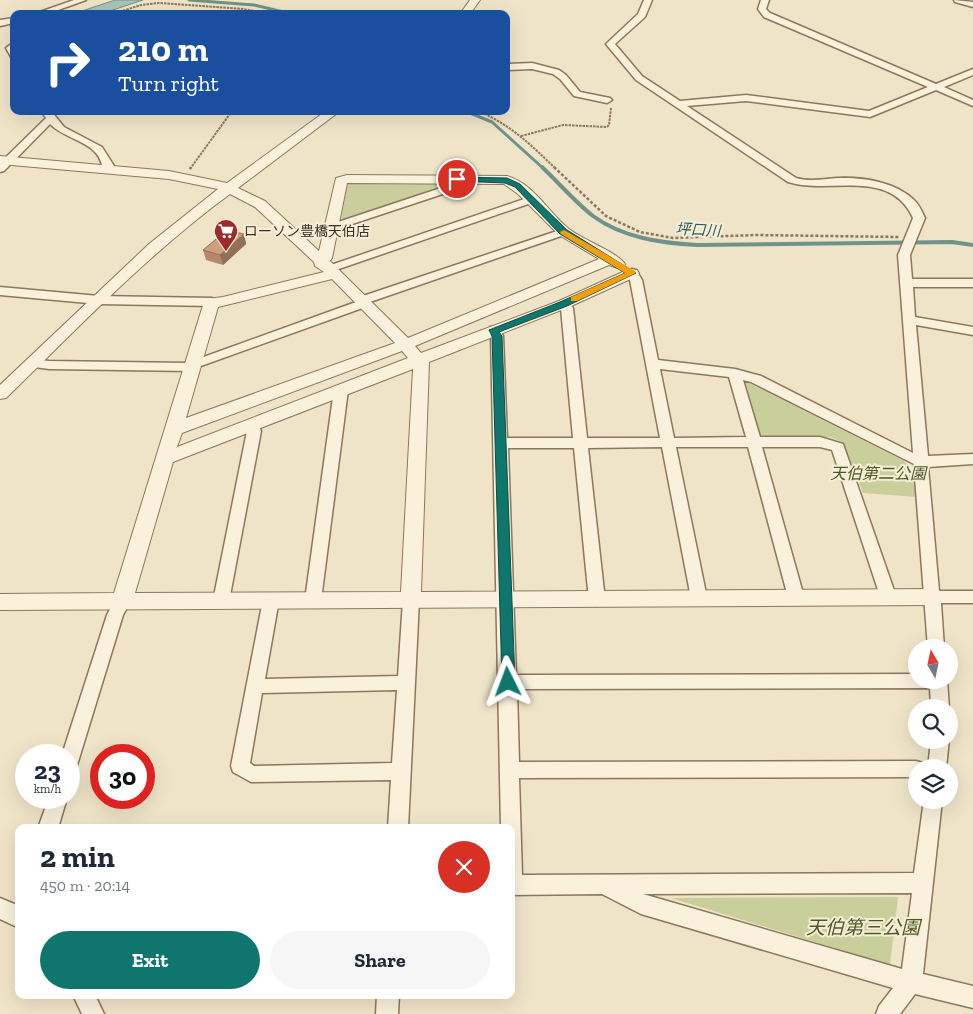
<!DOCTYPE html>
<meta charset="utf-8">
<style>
body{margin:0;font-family:"Zilla Slab","Noto Sans JP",serif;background:#f6f6f7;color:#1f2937;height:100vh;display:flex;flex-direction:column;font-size:19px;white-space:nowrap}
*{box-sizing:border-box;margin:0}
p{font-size:16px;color:#747a83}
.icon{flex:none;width:28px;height:28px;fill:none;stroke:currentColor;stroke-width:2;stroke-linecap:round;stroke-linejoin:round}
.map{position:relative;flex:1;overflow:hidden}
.panel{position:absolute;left:15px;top:824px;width:500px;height:175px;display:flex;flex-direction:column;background:#fff;border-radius:10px;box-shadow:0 5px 20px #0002}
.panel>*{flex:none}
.hud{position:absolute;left:10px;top:10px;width:500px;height:105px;border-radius:10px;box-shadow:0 5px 20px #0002;background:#1a4fa0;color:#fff;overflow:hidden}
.needle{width:32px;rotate:351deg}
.tools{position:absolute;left:908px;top:639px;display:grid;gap:10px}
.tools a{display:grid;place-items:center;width:50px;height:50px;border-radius:50%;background:#fff;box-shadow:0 5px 20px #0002;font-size:25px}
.speed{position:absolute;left:15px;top:744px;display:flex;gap:10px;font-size:25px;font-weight:700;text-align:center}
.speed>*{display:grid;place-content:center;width:65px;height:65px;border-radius:50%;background:#fff;box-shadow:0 5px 20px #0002;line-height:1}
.speed small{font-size:12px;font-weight:400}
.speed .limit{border:8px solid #d22;background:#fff;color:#111}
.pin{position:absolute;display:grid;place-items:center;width:42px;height:42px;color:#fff;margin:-21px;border:2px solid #fff;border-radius:50%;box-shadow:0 1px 5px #0007}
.me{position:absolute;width:55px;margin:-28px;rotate:357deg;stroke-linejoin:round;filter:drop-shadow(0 0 4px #0008)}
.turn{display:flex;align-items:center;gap:18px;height:105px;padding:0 25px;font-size:22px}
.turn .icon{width:65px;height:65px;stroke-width:2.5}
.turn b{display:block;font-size:35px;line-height:42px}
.round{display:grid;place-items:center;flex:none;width:52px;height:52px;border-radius:26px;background:#f6f6f7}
.overview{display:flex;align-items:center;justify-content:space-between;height:85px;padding:0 25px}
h1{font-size:30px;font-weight:800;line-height:38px}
.primary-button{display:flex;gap:10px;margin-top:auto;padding:10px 25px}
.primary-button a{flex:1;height:58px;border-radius:30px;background:#0f766e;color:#fff;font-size:20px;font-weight:800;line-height:58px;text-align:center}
.primary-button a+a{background:#f6f6f7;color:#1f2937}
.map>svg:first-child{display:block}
.green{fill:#c9cf9b}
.water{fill:#a9c4bc;stroke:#6f938a}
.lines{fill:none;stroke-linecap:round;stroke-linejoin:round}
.stream-far1{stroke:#6f938a;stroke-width:3}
.stream{stroke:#6f938a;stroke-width:4}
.minor-casing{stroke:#8d765c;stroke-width:3}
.tertiary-casing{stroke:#8d765c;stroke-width:2}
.path-far1{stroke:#8d765c;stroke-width:2;stroke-dasharray:2.5 1;stroke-linecap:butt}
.path{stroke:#8d765c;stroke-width:2.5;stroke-dasharray:3 2;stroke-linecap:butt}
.minor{fill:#faf1dc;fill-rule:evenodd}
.tertiary{fill:#faf1dc;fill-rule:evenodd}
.wall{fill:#b2896c}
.shaded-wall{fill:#916f58}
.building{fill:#cf9f7d;stroke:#916f58}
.route{fill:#0f766e;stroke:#0a4d48}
.slow{fill:#f59e0b}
.labels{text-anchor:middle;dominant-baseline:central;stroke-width:4;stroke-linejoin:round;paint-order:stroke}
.far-poi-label{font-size:14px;fill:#3d2e20;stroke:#f7eed8;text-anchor:start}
.far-water-label{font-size:15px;font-style:italic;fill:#2f5d5a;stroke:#f7eed8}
.park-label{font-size:16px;font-style:italic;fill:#4d5a26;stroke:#f7eed8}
.near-park-label{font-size:19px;font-style:italic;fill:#4d5a26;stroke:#f7eed8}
</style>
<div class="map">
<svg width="973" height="1014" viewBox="0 0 973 1014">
<rect width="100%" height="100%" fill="#f0e4c8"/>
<path class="green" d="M347 182H459L341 221Z
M745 381 904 461 914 472 917 497 863 493 842 442 830 437 759 436Z
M898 897 890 965 671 898Z"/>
<path class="water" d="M115 0H143L101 14H73Z"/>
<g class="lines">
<path class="stream-far1" d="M189 0 254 5 292 14
M465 111 492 122 544 169"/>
<path class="stream" d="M542 167C559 183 575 202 593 216 623 238 661 243 697 245L952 242 973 245"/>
<g class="minor-casing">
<path id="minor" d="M74 0H86L47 14H34Z
M644 0H652L645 17 615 44 642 76 680 101 746 95 869 111 928 87 764 17 758 9 761 0H769L766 9 770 13 936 84 973 69V75L944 87 973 100V106L936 90 870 117 746 101 687 106 796 178C810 182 824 179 838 178 863 177 897 182 915 201 920 206 922 212 925 218L910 255 912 279H973V287H913L915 317 973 327V335L916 325 928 456 973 454V464L928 467 939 591H973V603H941L944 648H928L914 464 751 382 743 380 760 437H820L843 444 896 596 894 600 888 602 882 600 880 596 832 450 820 447H762L804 597 802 601 796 603 790 601 788 597 748 447H676L707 598 705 602 699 604 693 602 691 598 662 447 588 448 605 600 603 604 597 606 591 604 589 600 574 448H508L516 675 916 674V680H947L949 708H931L930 688 517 689 519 762 916 761 923 763 925 768H916V777L519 778 522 875 914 873 924 800H942L923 974 973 986V1008L915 994 900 1014H876L879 1006 893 988 641 914 602 894 511 895V828H501L491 336 488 330 490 327H498L503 336 507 438H573L561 308 558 304 564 300 568 301 573 308 587 438H660L630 280 626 273 632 269 636 270 642 280 658 360 735 369 761 376 913 453 898 255 913 218C890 167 829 195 788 182L636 80 606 44 638 14ZM660 369 729 377 746 437 674 438ZM912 893 902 969 643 894Z
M954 0 973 2V7L955 2Z
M14 18V23L0 26V20Z
M10 45 14 47V58L11 57 6 48Z
M532 63 559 70 566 75 580 92 610 98 612 100 607 103 574 96 560 79 553 74 532 69 506 70V64Z
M41 111H51L64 127 102 147 114 166 112 172H104C102 166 101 157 94 151 83 140 63 137 50 124L4 171 0 172V163L46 118Z
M472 176 477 179 470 185 337 229H329L327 227 329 225 462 181Z
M533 196 538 199 537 201 333 271H325L323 269 325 267Z
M563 229 567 230 569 232 567 234 370 302 368 306 198 367 197 370 192 371 49 369 27 366 25 363 32 359 49 361 187 363 356 302 357 298Z
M0 287 99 296 212 298 218 302 212 306 99 304 0 295Z
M341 386 346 387 348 390 321 600 319 604 313 606 307 604 305 600 334 390 336 387Z
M252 420 257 422 261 431 229 601 227 605 221 607 215 605 213 601 247 431 245 425 247 422Z
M271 594 277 596 279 600 265 679 398 676 403 600 405 596 411 594 417 596 419 600 408 828H388L391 780 251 782 233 772 231 766 263 600 265 596ZM397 690 392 763 254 766 250 763 262 693Z
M122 596 128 597 130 602 123 615 78 762 76 768 69 770V755H62L107 615 116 597Z
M931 740 949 739 946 768H928Z
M49 798H67L58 828H38Z
M0 898 19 906V928L0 919Z
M73 995H95L104 1014H82Z
M377 995H399L398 1014H376Z"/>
</g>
<g class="tertiary-casing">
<path id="tertiary" d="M470 0H480L470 14H460Z
M326 111H340L238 188 265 201 319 251 336 178 347 175 507 176C533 183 549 213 569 229 583 240 617 252 625 264L623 267 618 268 609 265 415 346 421 353 559 301 627 270H637L639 273 637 276 569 307 429 362 421 592 933 589 940 591 943 597 940 603 933 605 0 610V594L114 593 204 302 207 299 223 297 324 272 315 266 314 262 255 207 230 194C148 254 78 328 6 398L0 399V385L149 244 218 189 169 179 0 164V156L169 171 227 183ZM347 183 504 184 518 194 559 235 599 259 408 338 330 261 332 258ZM332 279 395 343 186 418 218 307ZM402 351 408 358 177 447 182 433ZM413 369 401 592 135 593 173 462Z"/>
</g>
<path class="path-far1" d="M113 14 141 5 159 3 243 9 272 14
M478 111C511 125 530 144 556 169
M521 136 563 125 607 127 609 125 611 108
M190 169 232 111"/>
<path class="path" d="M554 167 606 216 640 232 673 238 756 235 899 237
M190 169 191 167"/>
<use href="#minor" class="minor"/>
<use href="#tertiary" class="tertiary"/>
</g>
<path class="wall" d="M244 234 246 244 223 265 206 260 203 250Z"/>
<path class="shaded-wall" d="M244 234 246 244 223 265 220 255Z"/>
<path class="building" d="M227 230 244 234 220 255 203 250Z"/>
<path class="route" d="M454 177 507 178 520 184 567 230 636 273 567 306 499 332 502 336 515 682 513 686 508 688 504 686 502 682 492 336 489 330 560 302 625 273 560 234 515 187 505 183 457 181 453 179Z"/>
<path class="slow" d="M564 230 635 271 636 273 577 301H571V297L625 273 561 234 560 232Z"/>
<defs>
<g id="supermarket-pin" transform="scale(1.25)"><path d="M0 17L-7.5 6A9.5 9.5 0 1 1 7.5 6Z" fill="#9e2a2b" stroke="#f7eed8"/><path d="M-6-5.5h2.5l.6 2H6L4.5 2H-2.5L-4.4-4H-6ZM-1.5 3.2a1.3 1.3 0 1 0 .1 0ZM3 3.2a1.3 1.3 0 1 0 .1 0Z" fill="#fff"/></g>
</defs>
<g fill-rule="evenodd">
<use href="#supermarket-pin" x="226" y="231"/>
</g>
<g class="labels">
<g class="far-poi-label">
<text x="244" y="231">ローソン豊橋天伯店</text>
</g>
<g class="far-water-label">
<text transform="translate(698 230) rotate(3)">坪口川</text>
</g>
<g class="park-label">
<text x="878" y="473">天伯第二公園</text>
</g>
<g class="near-park-label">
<text x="863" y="927">天伯第三公園</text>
</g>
</g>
</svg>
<div class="tools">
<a><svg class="needle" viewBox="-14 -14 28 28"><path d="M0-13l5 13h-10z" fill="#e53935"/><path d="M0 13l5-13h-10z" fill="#747a83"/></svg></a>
<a><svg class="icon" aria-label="search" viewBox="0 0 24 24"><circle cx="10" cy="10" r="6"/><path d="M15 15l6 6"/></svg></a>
<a><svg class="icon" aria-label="layers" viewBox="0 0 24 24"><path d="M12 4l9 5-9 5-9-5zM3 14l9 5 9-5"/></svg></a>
</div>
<div class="speed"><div>23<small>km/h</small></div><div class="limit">30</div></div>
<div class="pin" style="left:457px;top:179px;background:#d93025"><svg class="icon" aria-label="arrive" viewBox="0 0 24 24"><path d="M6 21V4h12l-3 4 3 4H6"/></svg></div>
<svg class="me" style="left:508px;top:682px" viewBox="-20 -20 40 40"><path d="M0-17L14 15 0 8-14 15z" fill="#0f766e" stroke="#fff" stroke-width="4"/></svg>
<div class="hud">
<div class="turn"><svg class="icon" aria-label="right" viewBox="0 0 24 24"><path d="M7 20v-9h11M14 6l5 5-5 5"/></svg><div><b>210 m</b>Turn right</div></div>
</div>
<section class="panel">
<div class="overview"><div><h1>2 min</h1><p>450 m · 20:14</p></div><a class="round" style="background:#d93025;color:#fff"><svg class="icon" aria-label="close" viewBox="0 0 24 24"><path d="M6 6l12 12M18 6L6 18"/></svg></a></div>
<div class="primary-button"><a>Exit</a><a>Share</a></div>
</section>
</div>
